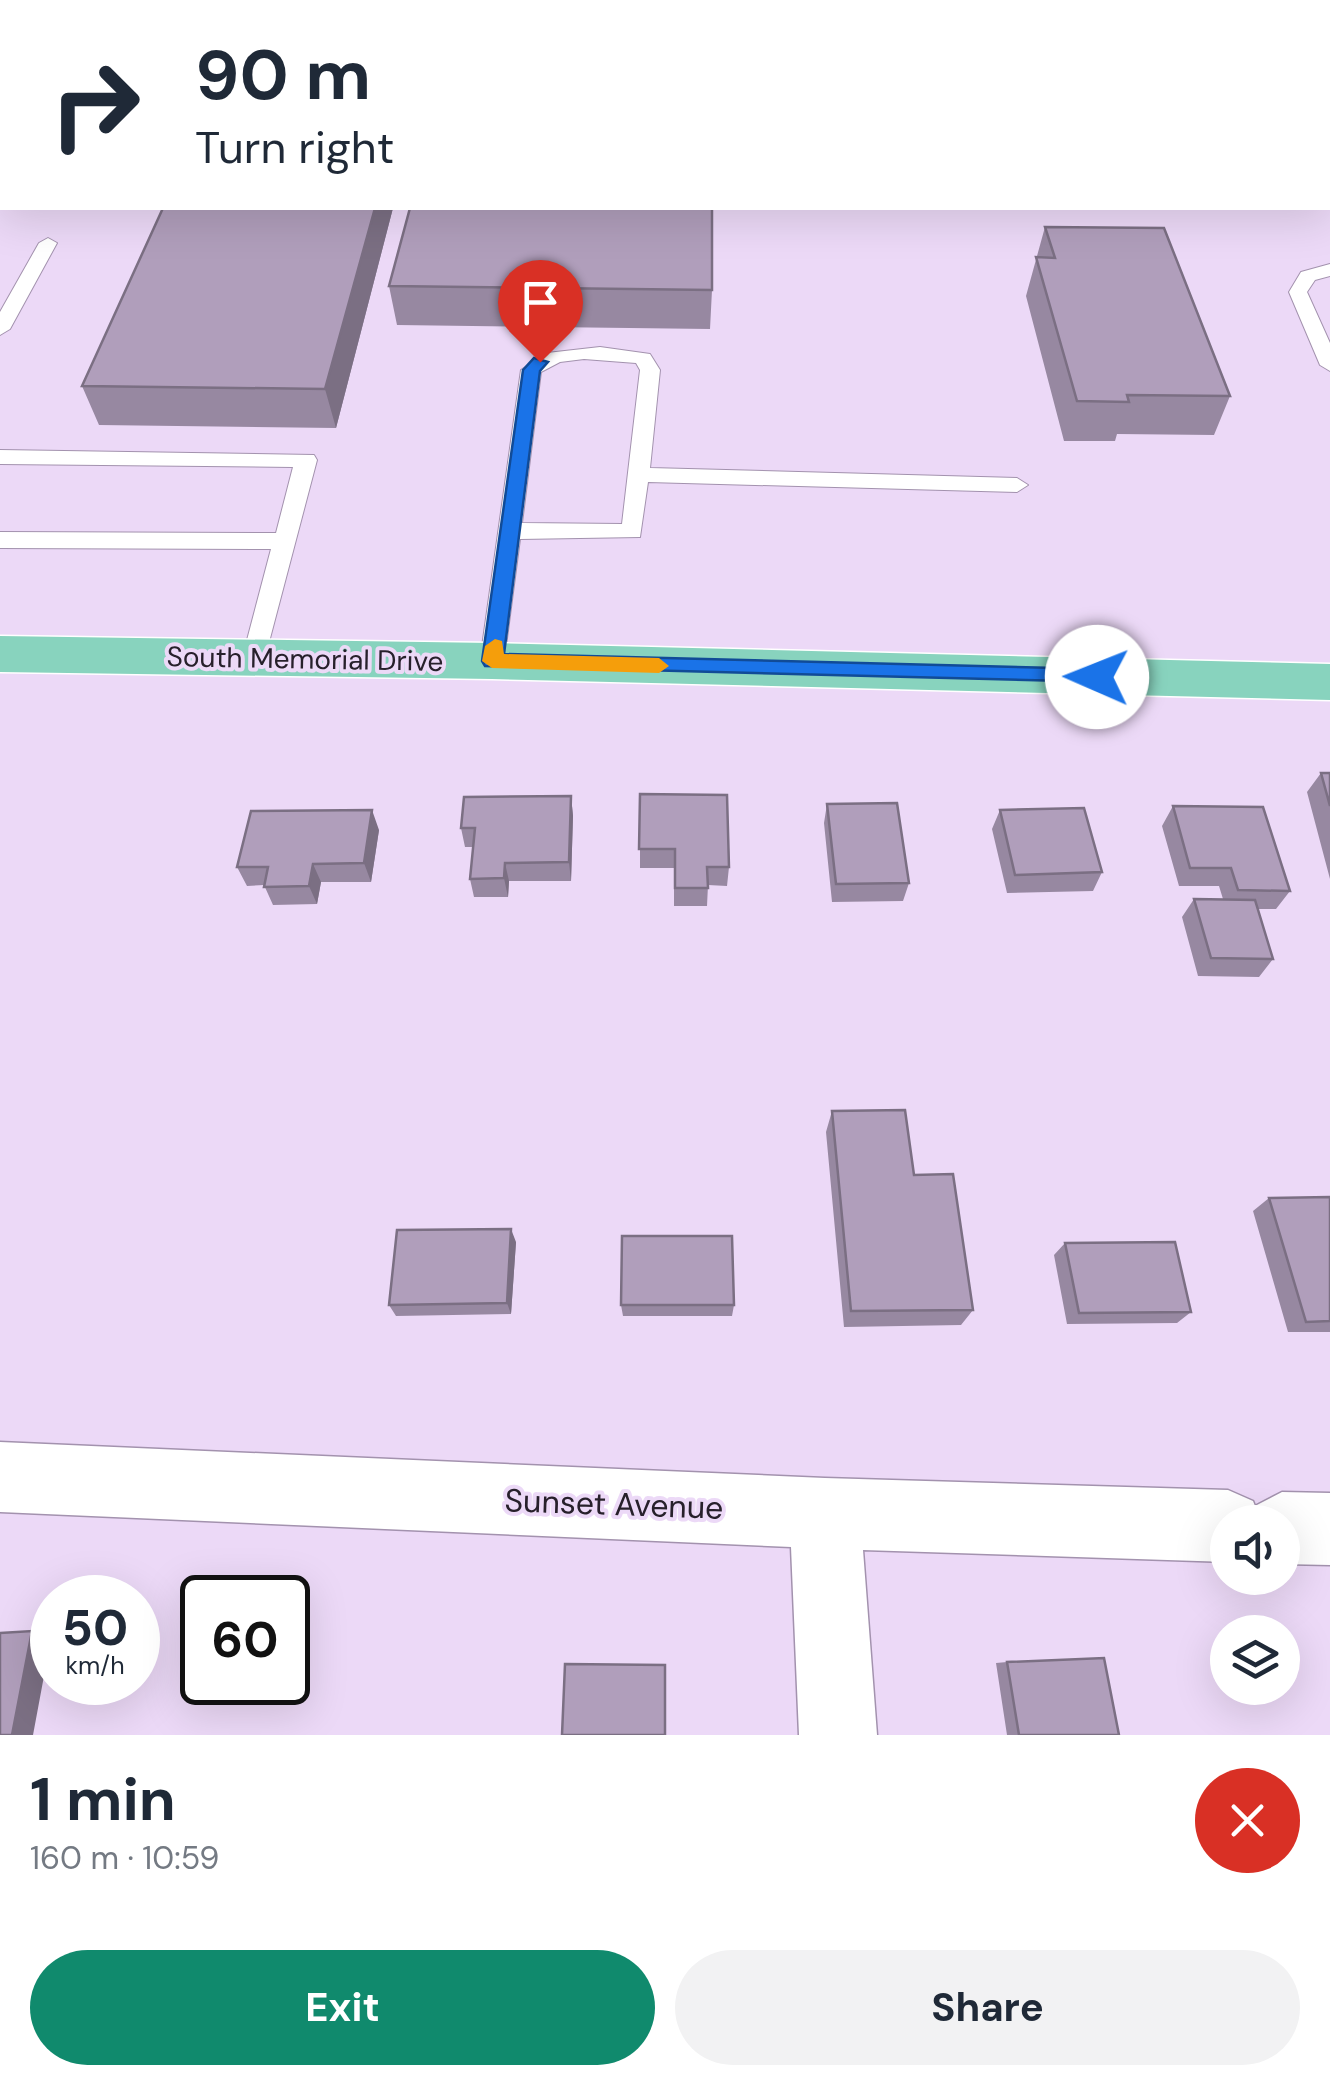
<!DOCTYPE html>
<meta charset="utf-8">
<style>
body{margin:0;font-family:"DM Sans",sans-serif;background:#f2f2f3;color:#1f2937;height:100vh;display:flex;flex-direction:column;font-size:38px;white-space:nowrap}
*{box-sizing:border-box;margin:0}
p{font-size:32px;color:#747a83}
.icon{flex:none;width:55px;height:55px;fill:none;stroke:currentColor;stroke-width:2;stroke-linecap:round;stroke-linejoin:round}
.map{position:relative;height:1735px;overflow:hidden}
.side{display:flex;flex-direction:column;background:#fff;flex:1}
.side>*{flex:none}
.hud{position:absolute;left:0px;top:0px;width:1330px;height:210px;box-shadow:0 10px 40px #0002;background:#fff;color:#1f2937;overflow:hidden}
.buttons{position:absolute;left:1210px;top:1505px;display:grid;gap:20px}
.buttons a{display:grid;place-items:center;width:90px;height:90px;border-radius:50%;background:#fff;box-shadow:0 10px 40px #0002;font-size:50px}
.speed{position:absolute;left:30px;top:1575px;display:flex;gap:20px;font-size:50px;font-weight:700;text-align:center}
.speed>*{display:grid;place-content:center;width:130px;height:130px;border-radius:50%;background:#fff;box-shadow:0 10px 40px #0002;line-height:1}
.speed small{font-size:25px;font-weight:400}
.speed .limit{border:5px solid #111;border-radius:15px;background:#fff;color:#111}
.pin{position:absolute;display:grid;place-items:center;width:85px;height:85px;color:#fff;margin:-102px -42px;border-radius:50% 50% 50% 0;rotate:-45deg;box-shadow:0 0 10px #0007}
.pin .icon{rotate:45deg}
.me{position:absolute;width:110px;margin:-55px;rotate:271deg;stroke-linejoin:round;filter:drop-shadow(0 0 8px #0008)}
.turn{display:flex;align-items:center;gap:35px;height:210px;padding:0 30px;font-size:45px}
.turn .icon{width:130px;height:130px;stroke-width:2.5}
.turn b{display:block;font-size:70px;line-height:85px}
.round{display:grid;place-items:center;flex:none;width:105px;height:105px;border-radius:52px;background:#f2f2f3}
.head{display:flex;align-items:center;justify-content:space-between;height:170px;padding:0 30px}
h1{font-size:60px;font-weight:700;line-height:75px}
.button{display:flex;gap:20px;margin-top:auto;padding:20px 30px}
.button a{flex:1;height:115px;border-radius:60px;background:#108a6d;color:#fff;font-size:40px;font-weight:700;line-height:115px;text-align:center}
.button a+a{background:#f2f2f3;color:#1f2937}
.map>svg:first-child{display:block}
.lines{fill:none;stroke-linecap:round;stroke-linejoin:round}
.service-casing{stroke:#a392ae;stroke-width:2}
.minor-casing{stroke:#a392ae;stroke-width:3}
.primary-casing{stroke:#fff;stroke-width:3}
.service{fill:#fff;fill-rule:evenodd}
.minor{fill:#fff;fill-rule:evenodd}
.primary{fill:#88d3be;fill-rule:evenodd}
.wall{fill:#9788a1}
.shaded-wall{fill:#7b6f83}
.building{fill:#b09ebb;stroke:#7b6f83;stroke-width:2.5}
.route{fill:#1a73e8;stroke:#114b97;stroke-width:2.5}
.slow{fill:#f59e0b}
.labels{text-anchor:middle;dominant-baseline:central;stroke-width:8;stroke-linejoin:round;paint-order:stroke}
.street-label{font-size:28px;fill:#27202b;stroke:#ecd9f7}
.near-street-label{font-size:32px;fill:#27202b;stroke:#ecd9f7}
</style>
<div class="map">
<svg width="1330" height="1735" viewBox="0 0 1330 1735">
<rect width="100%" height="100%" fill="#ecd9f7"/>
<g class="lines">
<g class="service-casing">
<path id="service" d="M48 238 57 243 10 329 0 335V312L39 243Z
M1330 264V276L1315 280 1307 292 1330 343V371L1320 365 1289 292 1301 272Z
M600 347 650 354 660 370 650 468 1017 478 1028 485 1017 492 648 482 640 537 520 539 504 661 501 667H483L480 661 521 370 547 353ZM584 359 636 363 640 370 622 524 522 523 541 372 560 362Z
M0 450 314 455 317 460 263 665H245L242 659 271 549 0 548V532L276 533 293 467 0 464Z"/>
</g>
<g class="minor-casing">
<path id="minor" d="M855 0H898L900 2H857Z
M1280 0H1308V2H1280Z
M0 5H2V21H0Z
M1330 16V34H1328V17Z
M0 1442 825 1478 1228 1490 1253 1501 1255 1506 1282 1492 1330 1493V1565L1282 1564V1522H1228V1562L863 1550 877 1735H799L791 1547 0 1512Z"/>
</g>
<g class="primary-casing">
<path id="primary" d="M0 636 492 643 1330 664V700L492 679 0 672Z"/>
</g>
<use href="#service" class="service"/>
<use href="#minor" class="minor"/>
<use href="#primary" class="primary"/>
</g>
<path class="wall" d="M280 0H354L351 2H281Z
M1007 0H1077L1076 2H1028Z
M1177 0H1246L1245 2H1177Z
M0 16H2V70H0Z
M393 208 336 428 99 425 82 386Z
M1045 227 1230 396 1214 435 1117 434 1115 441H1064L1026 296Z
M389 286 712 290 710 329 397 325Z
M1321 773H1330V879L1307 792Z
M640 794 729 867 727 886 708 885 707 906H674V868H640Z
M571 796 573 816 571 881H509L508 897H474L470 879 473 847H465L461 828Z
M827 804 909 883 903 901 832 902 824 823Z
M1173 806 1290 891 1276 909H1258L1273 959 1259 977 1198 976 1182 917 1194 899H1223L1219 886H1179L1162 826Z
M1000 810 1102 872 1093 891 1007 893 992 829Z
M379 830 371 882H321L317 904 273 905 264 885 247 886 237 867Z
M832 1111 914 1175 973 1310 961 1325 844 1327 826 1132Z
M1330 1197V1332H1288L1253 1211 1269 1198Z
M516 1242 511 1314 396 1316 389 1305Z
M1065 1243 1191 1312 1177 1323 1067 1324 1054 1255Z
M621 1305H734L732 1316H623Z
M1007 1662 1119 1735H1007L996 1663Z"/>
<path class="shaded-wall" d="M325 0H354L351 2H325Z
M0 166 2 172V193L0 197Z
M375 208H393L336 428 325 389Z
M571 796 573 816 571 881 569 862Z
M372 810 379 830 371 882 364 863Z
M505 863 509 881 508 897 504 878Z
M313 864 321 882 317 904 309 886Z
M511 1229 516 1242 511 1314 507 1303Z
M32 1631 52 1633 33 1735H12Z"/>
<path class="building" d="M723 0H797L798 2H723Z
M0 16H2L1 40H0Z
M163 208H375L325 389 82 386Z
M410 208H712V290L389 286Z
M1045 227 1164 228 1230 396 1127 395 1129 402 1077 401 1036 257 1055 258Z
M1321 773H1330V806Z
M640 794 727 795 729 867H707L708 888H675V849H639Z
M571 796 569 862 505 863 504 878 470 879 475 828H461L464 797Z
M897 803 909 883 836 884 827 804Z
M1173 806 1263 807 1290 891 1238 890 1231 868H1190Z
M1084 808 1102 872 1015 875 1000 810Z
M372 810 364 863 313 864 309 886 264 887 268 867H237L251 811Z
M1194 899 1255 900 1273 959 1211 958Z
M905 1110 914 1175 953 1174 973 1310 851 1311 832 1111Z
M1330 1197V1321L1306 1322 1269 1198Z
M511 1229 507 1303 389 1305 397 1230Z
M622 1236H732L734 1305H621Z
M1175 1242 1191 1312 1079 1313 1065 1243Z
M32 1631 12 1735H0V1633Z
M1104 1658 1119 1735H1019L1007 1662Z
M565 1664 665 1665V1735H562Z"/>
<path class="route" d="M534 358 548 362 540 371 504 654 1097 669 1107 677 1104 682 485 666 482 661 523 370Z"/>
<path class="slow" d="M495 639 502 641 504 654 659 658 669 666 659 673 492 668 482 661 485 646Z"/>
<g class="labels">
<g class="street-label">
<text transform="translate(305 659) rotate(1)">South Memorial Drive</text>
</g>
<g class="near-street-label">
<text transform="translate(614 1504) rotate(2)">Sunset Avenue</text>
</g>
</g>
</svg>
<div class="buttons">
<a><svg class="icon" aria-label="sound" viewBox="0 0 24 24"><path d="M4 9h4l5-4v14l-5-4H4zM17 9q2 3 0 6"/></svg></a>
<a><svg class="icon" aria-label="layers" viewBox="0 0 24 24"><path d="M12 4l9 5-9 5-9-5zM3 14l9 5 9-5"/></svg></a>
</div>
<div class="speed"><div>50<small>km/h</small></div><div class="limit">60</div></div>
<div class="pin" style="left:540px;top:362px;background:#d93025"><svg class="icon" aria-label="arrive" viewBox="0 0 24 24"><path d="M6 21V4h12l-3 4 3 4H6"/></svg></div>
<svg class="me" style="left:1097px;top:677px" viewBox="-20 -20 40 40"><circle r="19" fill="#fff"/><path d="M0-13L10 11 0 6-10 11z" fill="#1a73e8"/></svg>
<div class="hud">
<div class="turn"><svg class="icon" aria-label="right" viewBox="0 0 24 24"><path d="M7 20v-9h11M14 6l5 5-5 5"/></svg><div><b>90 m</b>Turn right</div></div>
</div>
</div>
<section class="side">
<div class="head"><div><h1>1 min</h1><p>160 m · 10:59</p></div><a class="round" style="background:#d93025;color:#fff"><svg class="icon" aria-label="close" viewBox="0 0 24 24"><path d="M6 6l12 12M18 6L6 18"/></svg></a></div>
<div class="button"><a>Exit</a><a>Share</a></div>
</section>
